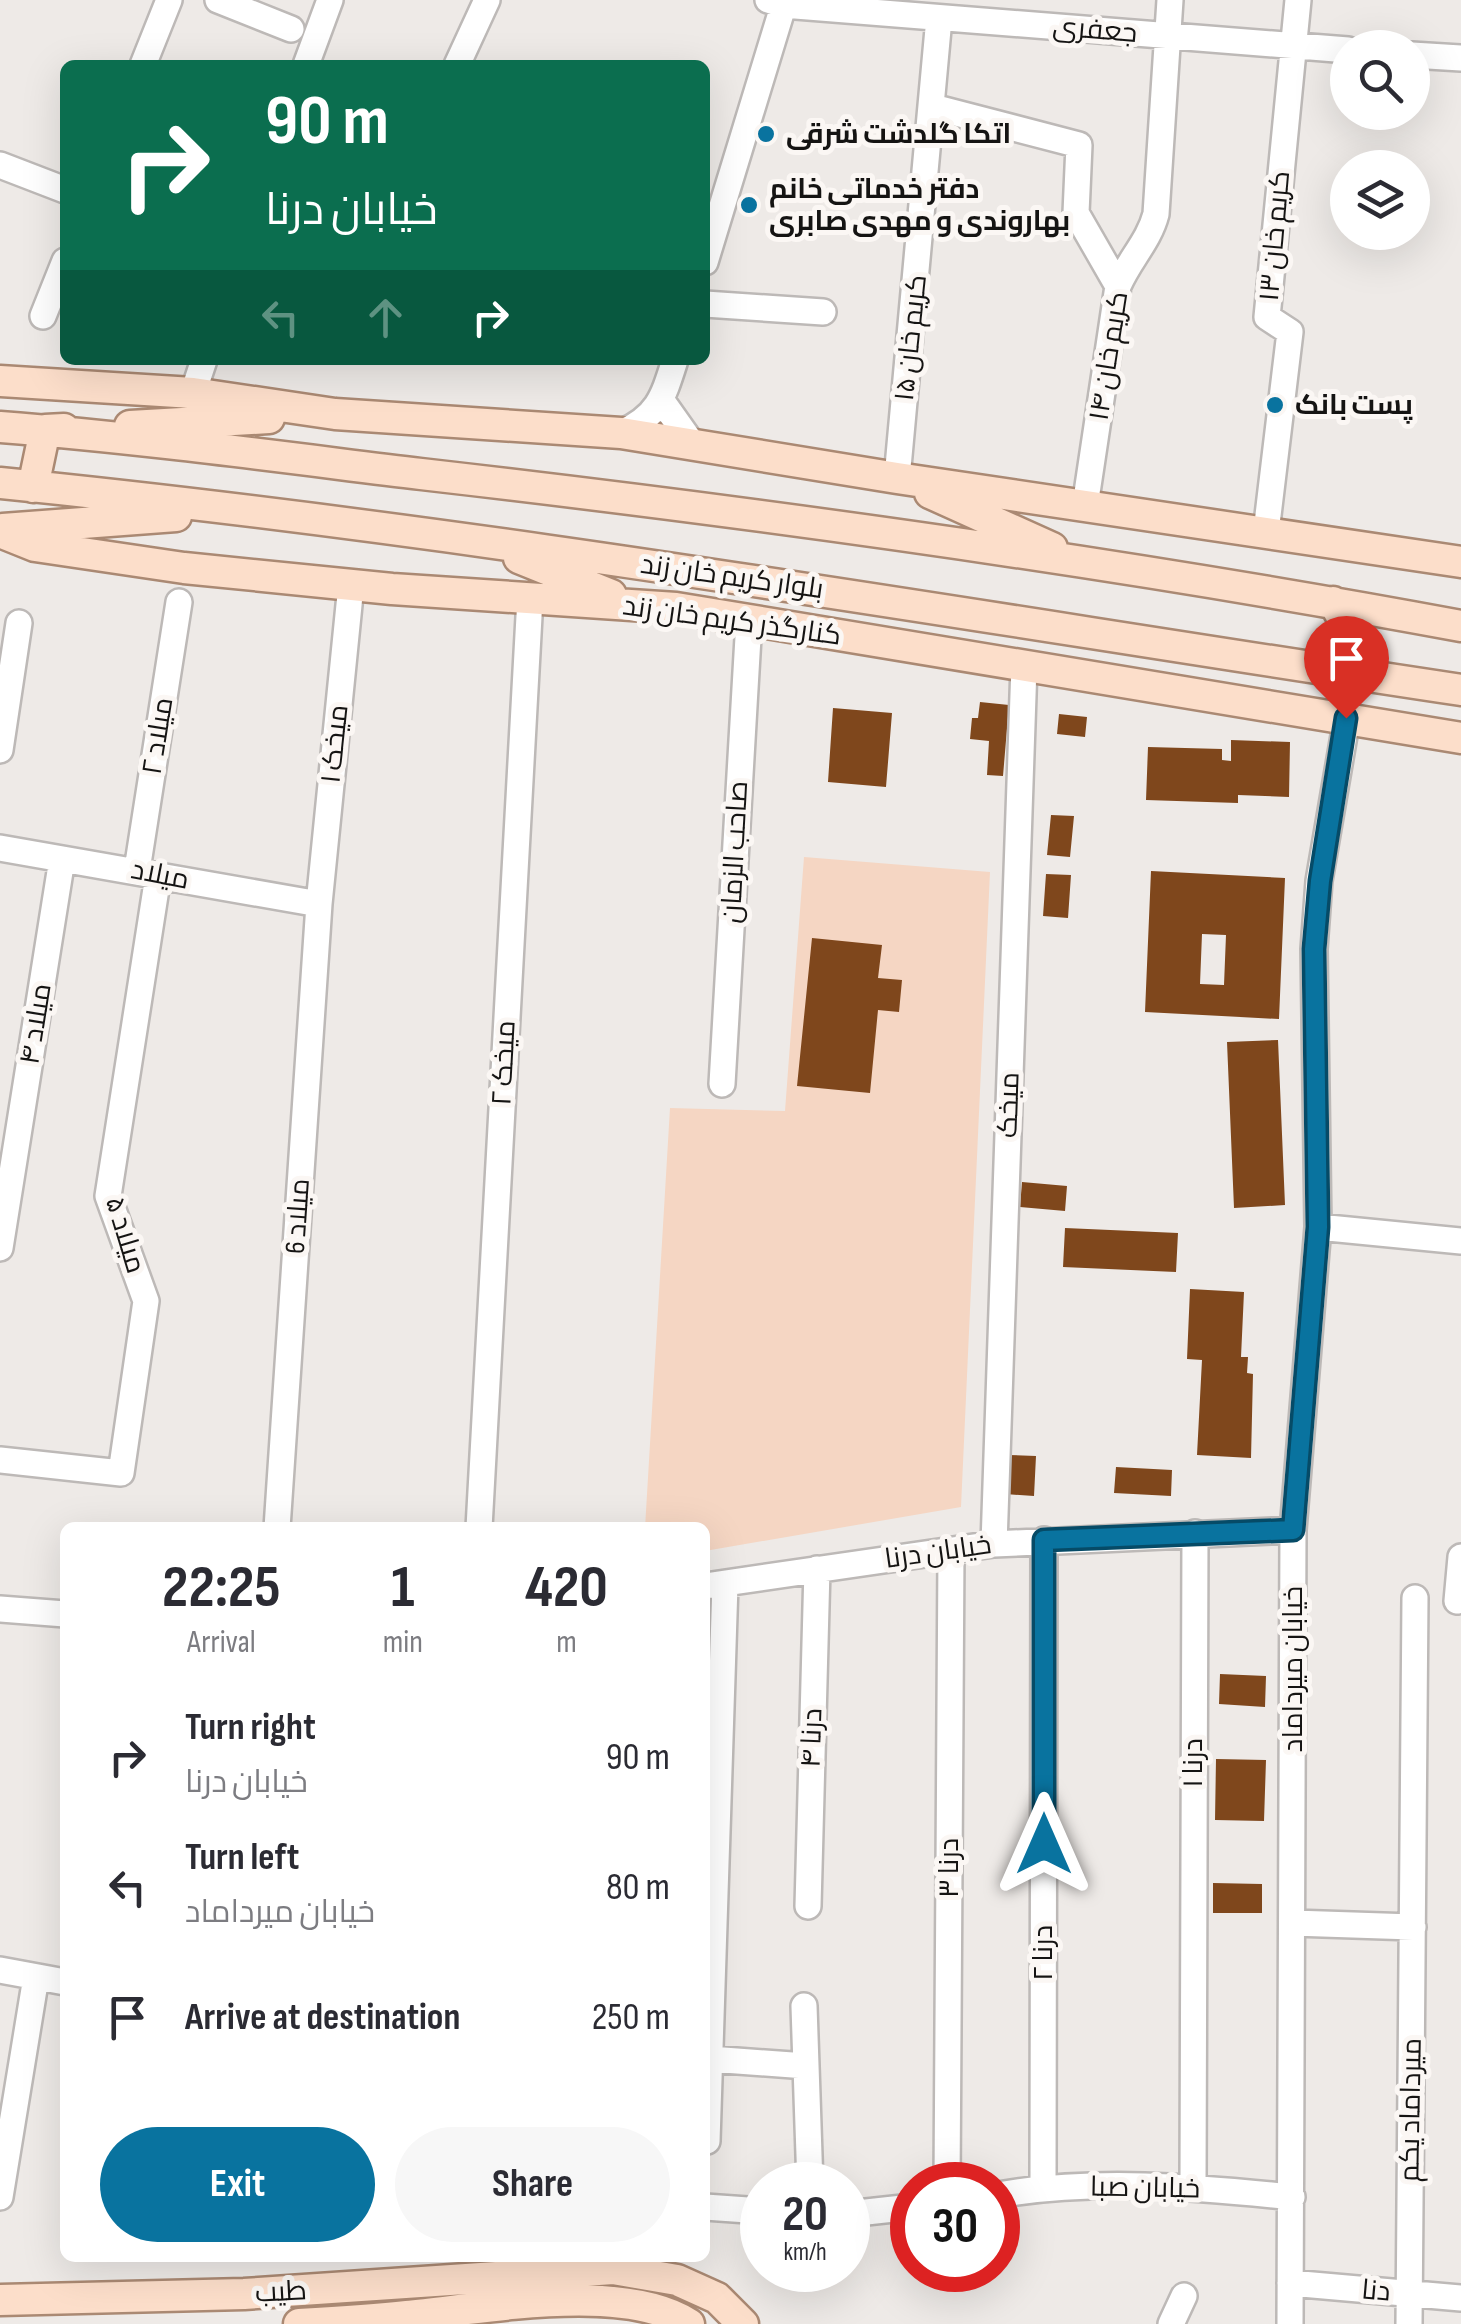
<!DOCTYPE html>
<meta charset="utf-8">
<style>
body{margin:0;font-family:"Sofia Sans Condensed",Cairo,sans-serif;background:#f7f7f7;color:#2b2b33;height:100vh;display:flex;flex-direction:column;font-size:38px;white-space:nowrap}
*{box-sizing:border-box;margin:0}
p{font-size:32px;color:#7c7c81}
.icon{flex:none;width:55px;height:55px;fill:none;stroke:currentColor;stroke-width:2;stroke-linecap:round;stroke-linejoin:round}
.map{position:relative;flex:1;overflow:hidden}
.sheet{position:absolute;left:60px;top:1522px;width:650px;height:740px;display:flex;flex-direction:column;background:#fff;border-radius:15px;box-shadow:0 10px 40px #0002}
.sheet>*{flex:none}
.banner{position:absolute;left:60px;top:60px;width:650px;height:305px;border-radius:15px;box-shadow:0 10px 40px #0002;background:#0b6e4f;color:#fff;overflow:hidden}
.buttons{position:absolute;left:1330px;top:30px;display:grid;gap:20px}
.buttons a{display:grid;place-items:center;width:100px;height:100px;border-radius:50%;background:#fff;box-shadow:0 10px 40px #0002;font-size:50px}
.speed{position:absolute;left:740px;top:2162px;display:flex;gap:20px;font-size:50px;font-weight:700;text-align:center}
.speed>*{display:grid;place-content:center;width:130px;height:130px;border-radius:50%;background:#fff;box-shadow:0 10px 40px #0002;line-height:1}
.speed small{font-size:25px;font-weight:400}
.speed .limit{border:15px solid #d22;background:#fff;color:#111}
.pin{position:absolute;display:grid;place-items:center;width:85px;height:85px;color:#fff;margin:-102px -42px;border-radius:50% 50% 50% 0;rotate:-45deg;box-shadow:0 0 10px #0007}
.pin .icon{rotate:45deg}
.me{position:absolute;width:110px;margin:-55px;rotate:0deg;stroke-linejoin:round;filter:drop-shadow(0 0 8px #0008)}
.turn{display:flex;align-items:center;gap:35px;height:210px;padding:0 40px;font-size:45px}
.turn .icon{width:130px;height:130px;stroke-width:2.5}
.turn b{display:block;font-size:70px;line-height:85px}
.lanes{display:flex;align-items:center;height:95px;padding:0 40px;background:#0003;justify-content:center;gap:50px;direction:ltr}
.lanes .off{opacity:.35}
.eta{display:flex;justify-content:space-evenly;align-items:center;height:170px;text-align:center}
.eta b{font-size:60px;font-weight:700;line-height:70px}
.cta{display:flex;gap:20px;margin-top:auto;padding:20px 40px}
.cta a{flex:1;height:115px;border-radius:60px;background:#09739f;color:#fff;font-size:40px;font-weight:700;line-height:115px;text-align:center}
.cta a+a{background:#f7f7f7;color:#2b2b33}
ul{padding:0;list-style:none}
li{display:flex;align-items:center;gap:30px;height:130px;padding:0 40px}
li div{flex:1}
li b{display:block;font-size:38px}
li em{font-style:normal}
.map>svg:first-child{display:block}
.green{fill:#f5d6c3}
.building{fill:#7f471c;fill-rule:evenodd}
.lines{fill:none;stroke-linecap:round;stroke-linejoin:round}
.minor-casing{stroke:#bdb9b7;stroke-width:30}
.major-casing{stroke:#aa8973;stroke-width:35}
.minor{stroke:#fff;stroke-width:25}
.major{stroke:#fcdeca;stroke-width:30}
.route-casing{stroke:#064b67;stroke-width:25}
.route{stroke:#09739f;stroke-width:18}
.poi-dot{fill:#09739f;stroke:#fbf7f4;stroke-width:4}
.labels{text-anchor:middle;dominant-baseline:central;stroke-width:10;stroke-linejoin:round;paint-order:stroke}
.street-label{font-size:28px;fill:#151413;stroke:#fbf7f4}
.poi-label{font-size:28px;font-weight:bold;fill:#151413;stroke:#fbf7f4;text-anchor:start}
</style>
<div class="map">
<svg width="1461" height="2324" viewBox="0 0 1461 2324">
<rect width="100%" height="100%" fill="#eeeae7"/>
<path class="green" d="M804 857 990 872 961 1507 705 1551V1528H645L670 1108 785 1111Z"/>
<path class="building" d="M980 702 1009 705 1003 776 987 775 989 741 970 739 972 718H978Z
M833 708 892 713 886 787 828 782Z
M1059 714 1087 717 1085 737 1057 734Z
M1231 740 1290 742 1289 797 1238 795V803L1146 800 1148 747 1222 749V760L1231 761Z
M1051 815 1074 816 1070 857 1047 855Z
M1151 871 1285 878 1279 1019 1145 1012ZM1202 934 1226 935 1224 985 1200 984Z
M1046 874 1071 875 1068 918 1043 916Z
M812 938 882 945 878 978 902 980 899 1012 878 1010 870 1093 797 1086Z
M1278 1040 1285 1205 1234 1208 1227 1042Z
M1022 1182 1067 1186 1065 1211 1020 1207Z
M1065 1228 1178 1233 1176 1272 1063 1267Z
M1190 1289 1244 1292 1241 1357H1248L1247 1373 1253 1374 1251 1458 1197 1455 1202 1360 1187 1359Z
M1008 1455 1036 1456 1034 1496 1005 1494Z
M1116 1467 1172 1470 1171 1496 1114 1493Z
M1220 1674 1266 1676 1265 1707 1219 1704Z
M1216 1759 1266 1760 1264 1821 1215 1820Z
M1213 1883 1262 1884V1913H1213Z"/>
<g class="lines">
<g class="minor-casing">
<path id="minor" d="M218 0 291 29
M768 0 783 5 1348 50
M1412 55 1461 58
M143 65 169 0
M306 65 330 0
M457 65 487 0
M933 107 1079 145 1076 213 1118 286
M0 165 65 190
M705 262 785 0
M705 304 823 312
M43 316 65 261
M193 393 204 360
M662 401 691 442
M621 433C658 416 663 398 675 360
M897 478 939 18
M1085 506 1118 286C1129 260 1149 241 1156 214L1170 0
M1266 532 1290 332 1267 317 1298 0
M0 750 19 623
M0 848 319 904
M137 870 179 602
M722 1084 749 620
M1318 1227 1461 1241
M0 1248 62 859
M0 1460 121 1473 146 1301 108 1196 158 876
M277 1528 319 904 351 585
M479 1528 530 598
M994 1544 1024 666
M705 1586 994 1544 1293 1530
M1457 1601 1461 1557
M0 1609 65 1614
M808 1906 817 1569
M1293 1923 1413 1927
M0 1970 65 1982
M804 2006 810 2185
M710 2059 806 2066
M707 2141 725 1584
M947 2185 951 1551
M1043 2187 1044 1540
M1193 2187 1195 1533
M998 2195C1094 2178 1195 2187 1292 2197
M0 2197 36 1977
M705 2207 762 2211
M848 2214 912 2207
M1290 2283 1461 2298
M1171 2324 1184 2296
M1290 2324 1293 1530 1318 1227 1314 949 1319 881 1347 718
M1409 2324 1415 1598"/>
</g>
<g class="major-casing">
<path id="major" d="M0 381 193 393 335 414 621 433 897 478 1461 562
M130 426 269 418
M0 427C141 438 281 457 421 474 769 514 1117 562 1461 626
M0 483C490 532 974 617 1461 690
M33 487 45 430 64 429
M930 493 1052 548
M3 529 176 516
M0 532 35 546 184 568 392 589 676 608 1461 738
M519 558 611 595
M1333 602C1346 620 1351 640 1349 663L1339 672
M0 2300 244 2294 613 2269 677 2280 717 2298 743 2324
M299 2324C335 2322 371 2320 407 2316 483 2309 623 2281 689 2324"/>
</g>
<use href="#minor" class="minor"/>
<use href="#major" class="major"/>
</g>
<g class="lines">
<g class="route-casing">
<path id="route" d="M1044 1844V1540L1293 1530 1318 1227 1314 949 1320 881 1346 718"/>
</g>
<use href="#route" class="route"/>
</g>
<g class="poi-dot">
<circle cx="766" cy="134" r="10"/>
<circle cx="749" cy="205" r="10"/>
<circle cx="1275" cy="405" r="10"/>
</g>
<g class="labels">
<g class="street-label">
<text transform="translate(1095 30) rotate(5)">جعفری</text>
<text transform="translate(1275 236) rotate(-85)">کریم خان ۱۳</text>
<text transform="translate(911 338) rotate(-84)">کریم خان ۱۵</text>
<text transform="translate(1109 356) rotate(-81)">کریم خان ۱۴</text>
<text transform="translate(732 577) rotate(8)">بلوار کریم خان زند</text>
<text transform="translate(732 621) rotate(8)">کنارگذر کریم خان زند</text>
<text transform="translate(158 736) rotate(-81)">میلاد ۲</text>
<text transform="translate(335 744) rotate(-84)">میخک ۱</text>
<text transform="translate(735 852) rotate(-87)">صاحب الزمان</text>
<text transform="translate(160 875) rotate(11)">میلاد</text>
<text transform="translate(36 1024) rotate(-81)">میلاد ۴</text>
<text transform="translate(504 1063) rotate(-87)">میخک ۲</text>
<text transform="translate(1009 1105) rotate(-88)">میخک</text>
<text transform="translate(298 1216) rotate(-86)">میلاد 6</text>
<text transform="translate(125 1235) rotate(73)">میلاد ۵</text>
<text transform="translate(938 1552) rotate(-8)">خیابان درنا</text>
<text transform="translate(1293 1669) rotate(-90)">خیابان میرداماد</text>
<text transform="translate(812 1738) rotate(-88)">درنا ۴</text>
<text transform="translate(1193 1763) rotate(-90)">درنا ۱</text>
<text transform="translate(949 1868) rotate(-90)">درنا ۳</text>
<text transform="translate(1043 1953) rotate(-90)">درنا ۲</text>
<text transform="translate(1411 2110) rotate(-89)">میرداماد یکم</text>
<text transform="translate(1145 2188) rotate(1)">خیابان صبا</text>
<text transform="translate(1376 2291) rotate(5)">دنا</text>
<text transform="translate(281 2292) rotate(-3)">طیب</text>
</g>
<g class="poi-label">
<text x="786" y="134">اتکا گلدشت شرقی</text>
<text x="769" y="189">دفتر خدماتی خانم<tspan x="769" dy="32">بهاروندی و مهدی صابری</tspan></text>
<text x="1295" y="405">پست بانک</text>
</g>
</g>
</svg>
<div class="buttons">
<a><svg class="icon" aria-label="search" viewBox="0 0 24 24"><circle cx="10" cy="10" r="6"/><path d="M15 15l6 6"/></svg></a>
<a><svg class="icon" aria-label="layers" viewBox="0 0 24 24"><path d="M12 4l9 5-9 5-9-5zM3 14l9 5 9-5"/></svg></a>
</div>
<div class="speed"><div>20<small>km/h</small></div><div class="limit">30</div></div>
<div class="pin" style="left:1346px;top:718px;background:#d93025"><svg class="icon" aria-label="arrive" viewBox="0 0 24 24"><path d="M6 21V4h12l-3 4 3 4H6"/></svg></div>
<svg class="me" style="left:1044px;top:1844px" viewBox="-20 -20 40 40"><path d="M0-17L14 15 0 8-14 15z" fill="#09739f" stroke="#fff" stroke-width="4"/></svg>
<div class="banner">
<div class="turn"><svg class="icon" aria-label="right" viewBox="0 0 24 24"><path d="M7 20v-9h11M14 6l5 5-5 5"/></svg><div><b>90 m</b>خیابان درنا</div></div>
<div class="lanes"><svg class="icon off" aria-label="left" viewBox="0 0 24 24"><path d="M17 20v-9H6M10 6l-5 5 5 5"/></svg><svg class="icon off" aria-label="ahead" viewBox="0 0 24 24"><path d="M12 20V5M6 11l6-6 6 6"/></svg><svg class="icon" aria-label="right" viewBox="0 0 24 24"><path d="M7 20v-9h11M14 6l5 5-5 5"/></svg></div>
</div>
<section class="sheet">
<div class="eta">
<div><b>22:25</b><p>Arrival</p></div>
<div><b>1</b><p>min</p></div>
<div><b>420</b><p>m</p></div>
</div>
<ul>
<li><svg class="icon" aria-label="right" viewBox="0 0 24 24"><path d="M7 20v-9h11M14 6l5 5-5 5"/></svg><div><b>Turn right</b><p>خیابان درنا</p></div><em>90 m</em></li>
<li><svg class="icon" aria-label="left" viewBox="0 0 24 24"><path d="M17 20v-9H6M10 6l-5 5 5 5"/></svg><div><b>Turn left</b><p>خیابان میرداماد</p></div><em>80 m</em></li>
<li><svg class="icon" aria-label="arrive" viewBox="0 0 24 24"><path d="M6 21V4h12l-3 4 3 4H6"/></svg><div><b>Arrive at destination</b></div><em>250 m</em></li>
</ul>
<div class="cta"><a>Exit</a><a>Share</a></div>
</section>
</div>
